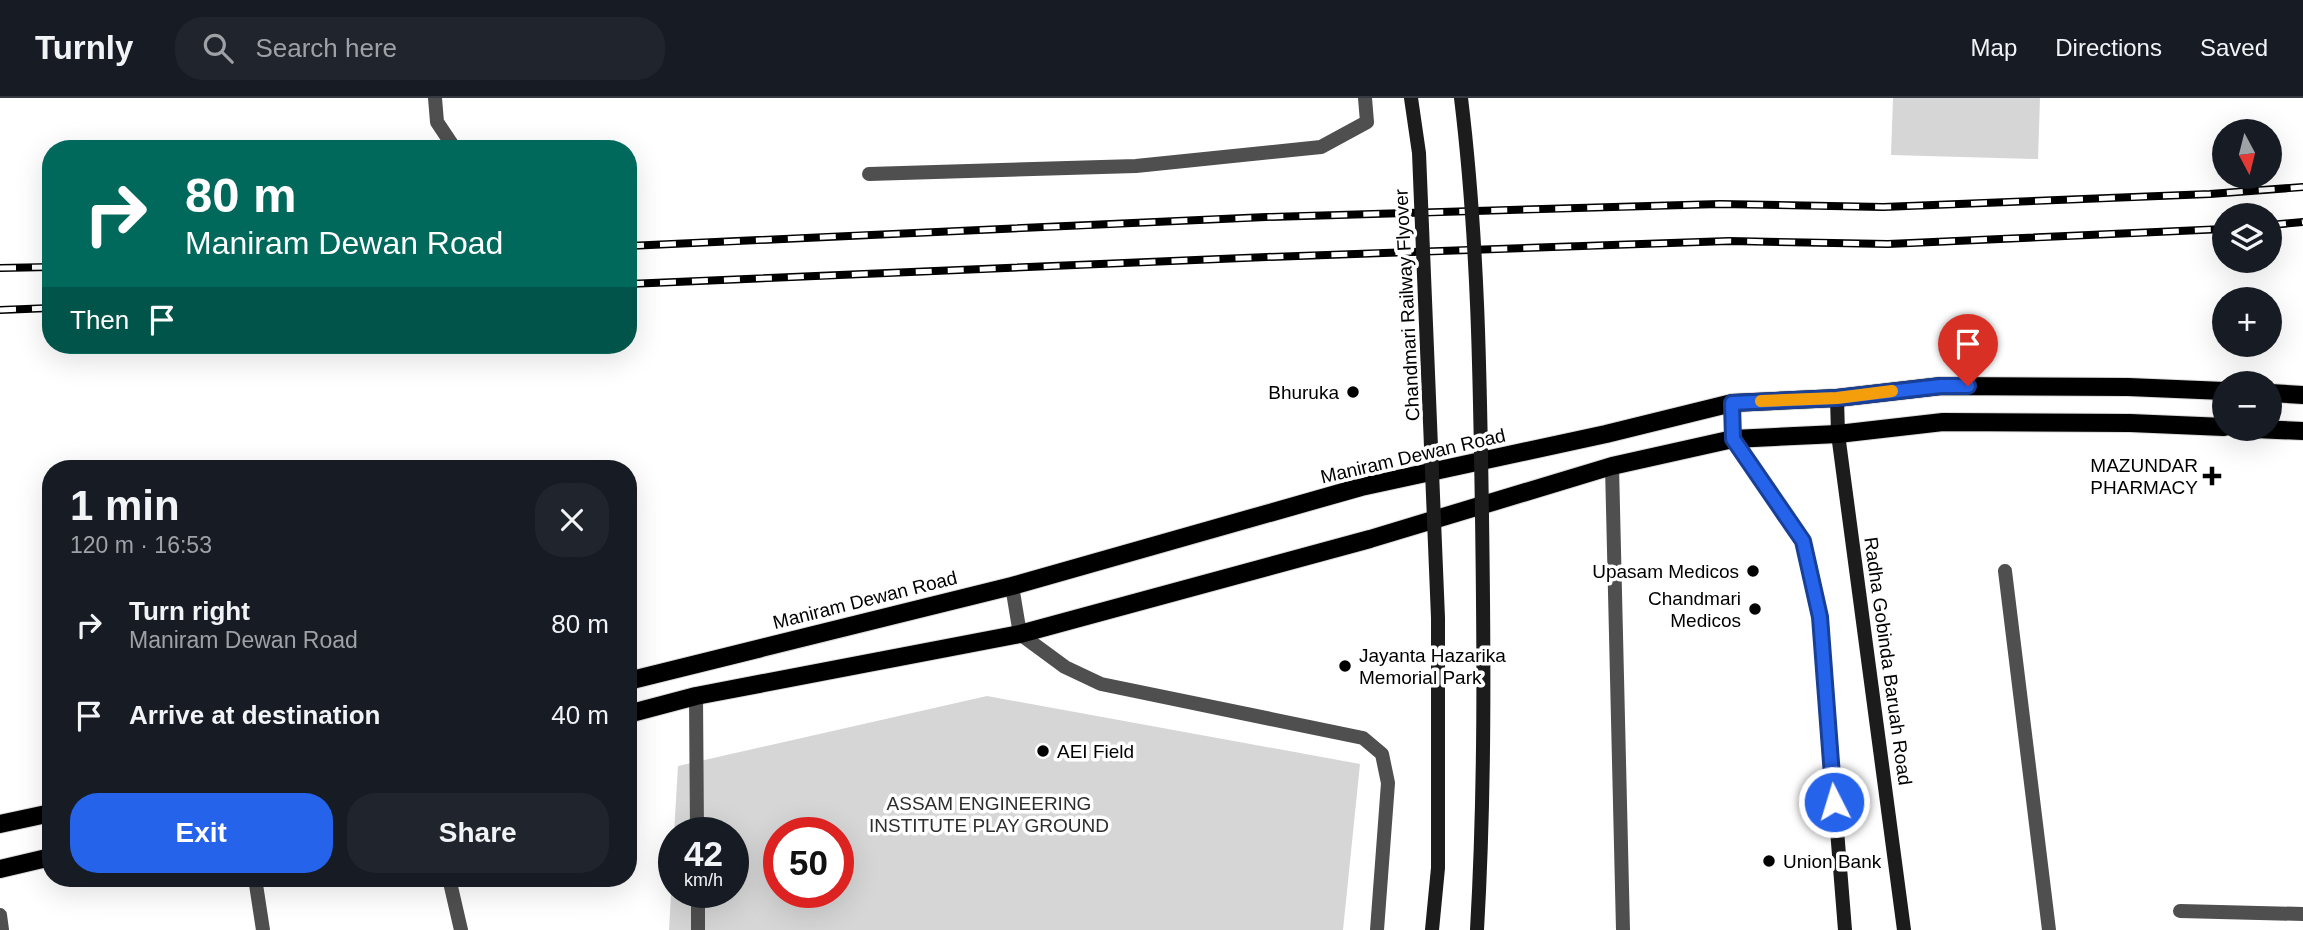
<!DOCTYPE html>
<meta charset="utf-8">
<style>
body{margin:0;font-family:Arial,sans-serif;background:#20242c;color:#f1f3f6;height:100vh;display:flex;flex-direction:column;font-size:26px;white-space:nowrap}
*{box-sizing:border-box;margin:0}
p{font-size:23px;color:#9ea1a6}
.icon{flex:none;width:38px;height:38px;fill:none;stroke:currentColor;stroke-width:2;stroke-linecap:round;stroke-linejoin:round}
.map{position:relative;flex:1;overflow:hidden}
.panel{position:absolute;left:42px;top:362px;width:595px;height:427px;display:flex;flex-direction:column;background:#171b24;border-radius:28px;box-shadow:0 7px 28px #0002}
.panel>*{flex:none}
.banner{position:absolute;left:42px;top:42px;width:595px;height:214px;border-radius:28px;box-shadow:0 7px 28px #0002;background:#00695c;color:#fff;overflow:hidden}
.needle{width:46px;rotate:173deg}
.buttons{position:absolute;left:2212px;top:21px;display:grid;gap:14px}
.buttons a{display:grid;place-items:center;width:70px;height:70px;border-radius:50%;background:#171b24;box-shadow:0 7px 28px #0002;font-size:35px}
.speed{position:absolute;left:658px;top:719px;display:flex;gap:14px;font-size:35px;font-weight:700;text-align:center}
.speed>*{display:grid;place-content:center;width:91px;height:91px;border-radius:50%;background:#171b24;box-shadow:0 7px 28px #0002;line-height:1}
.speed small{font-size:18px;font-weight:400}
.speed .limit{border:10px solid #d22;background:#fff;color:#111}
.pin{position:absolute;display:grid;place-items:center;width:60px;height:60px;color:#fff;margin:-72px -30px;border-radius:50% 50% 50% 0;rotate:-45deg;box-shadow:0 0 7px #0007}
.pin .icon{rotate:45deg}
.me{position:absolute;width:77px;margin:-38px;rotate:355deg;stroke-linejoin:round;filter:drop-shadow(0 0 5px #0008)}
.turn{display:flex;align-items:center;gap:24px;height:147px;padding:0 28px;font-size:32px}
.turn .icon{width:91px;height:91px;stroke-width:2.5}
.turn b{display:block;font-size:49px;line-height:60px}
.then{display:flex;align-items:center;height:66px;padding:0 28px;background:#0003;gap:14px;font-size:26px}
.round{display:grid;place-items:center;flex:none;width:74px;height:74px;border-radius:28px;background:#20242c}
.overview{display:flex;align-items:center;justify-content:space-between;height:119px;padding:0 28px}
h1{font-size:42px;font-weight:600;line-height:52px}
.primary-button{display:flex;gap:14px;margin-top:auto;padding:14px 28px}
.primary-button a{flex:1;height:80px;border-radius:28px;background:#2563eb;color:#fff;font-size:28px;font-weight:600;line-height:80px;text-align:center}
.primary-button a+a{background:#20242c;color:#f1f3f6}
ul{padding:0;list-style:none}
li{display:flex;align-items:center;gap:21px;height:91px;padding:0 28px}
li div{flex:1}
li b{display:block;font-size:26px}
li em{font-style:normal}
header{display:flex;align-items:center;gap:42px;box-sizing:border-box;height:98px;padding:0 35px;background:#171b24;border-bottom:2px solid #363941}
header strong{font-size:33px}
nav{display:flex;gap:38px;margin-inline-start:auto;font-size:24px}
.search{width:490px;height:63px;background:#20242c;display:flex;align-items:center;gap:18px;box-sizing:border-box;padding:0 24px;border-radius:28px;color:#9ea1a6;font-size:26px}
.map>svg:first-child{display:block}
.green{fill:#d6d6d6;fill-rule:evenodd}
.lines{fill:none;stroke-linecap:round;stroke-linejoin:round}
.primary-casing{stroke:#dbdbdb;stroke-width:20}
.street{stroke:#4f4f4f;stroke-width:14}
.secondary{stroke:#1c1c1c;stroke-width:14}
.primary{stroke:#000;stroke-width:18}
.rail-casing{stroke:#000;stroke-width:8}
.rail{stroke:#fff;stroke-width:5;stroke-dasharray:16;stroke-linecap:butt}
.secondary-bridge{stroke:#1c1c1c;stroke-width:14}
.route-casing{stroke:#184099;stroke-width:18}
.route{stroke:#2563eb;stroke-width:12}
.slow{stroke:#f59e0b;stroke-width:12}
.poi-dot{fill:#000;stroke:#fff;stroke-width:2.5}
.labels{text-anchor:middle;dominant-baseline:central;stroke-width:7;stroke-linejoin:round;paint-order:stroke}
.street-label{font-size:19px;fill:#000;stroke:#fff}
.poi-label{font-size:19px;fill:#000;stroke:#fff;text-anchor:end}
.park-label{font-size:19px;fill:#2d2d2d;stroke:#fff}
</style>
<header>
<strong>Turnly</strong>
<div class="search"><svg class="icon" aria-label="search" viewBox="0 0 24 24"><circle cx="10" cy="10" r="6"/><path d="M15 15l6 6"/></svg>Search here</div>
<nav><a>Map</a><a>Directions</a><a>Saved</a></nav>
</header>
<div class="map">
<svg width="2303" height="832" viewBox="0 0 2303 832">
<rect width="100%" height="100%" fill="#fff"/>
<path class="green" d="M1893 0H2040L2038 61 1891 57Z
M987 598 1360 666 1343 832H669L674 744V794H733V735H674L678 668ZM779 735H838V794H779Z"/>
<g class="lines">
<g class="primary-casing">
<path id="primary" d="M2270 295 2303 297
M2255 331 2303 333
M628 583 1012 488 1361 389 1606 336 1732 305 1837 300 1941 288 2128 289 2224 293
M628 616 696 598 1020 536 1370 441 1612 368 1733 341 1838 336 1943 324 2130 325 2224 329
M0 726 51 715
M0 771 51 759"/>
</g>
<path class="street" d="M435 0 437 24 455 51
M869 76 1136 68 1321 49 1367 24 1365 0
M1612 368 1623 832
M2005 473 2049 832
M1012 488 1020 536 1065 569 1101 586 1363 640 1382 656 1388 685 1377 832
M696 598 697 735
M255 780 263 832
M449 780 461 832
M698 794V832
M2180 813 2303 816
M0 817 2 832"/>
<path class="secondary" d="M1837 300 1838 336 1904 832
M1732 305 1733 341 1803 443 1820 519 1845 832"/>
<use href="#primary" class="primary"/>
<g class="rail-casing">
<path id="rail" d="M2270 127 2303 124
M628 148 1266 119 1720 106 1883 109 2210 96 2303 89
M0 170 51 169
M628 186 1267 159 1729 143 1888 146 2224 131
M0 212 51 210"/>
</g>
<use href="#rail" class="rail"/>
<path class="secondary-bridge" d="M1411 0 1419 55 1438 520V770L1432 832
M1461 0C1478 139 1480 279 1482 418 1484 556 1485 694 1477 832"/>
</g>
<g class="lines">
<g class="route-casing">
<path id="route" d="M1834 704 1820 519 1803 443 1733 341 1732 305 1837 300 1941 288H1968"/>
</g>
<use href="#route" class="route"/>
<path class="slow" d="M1761 303 1837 300 1892 293"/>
</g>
<g class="poi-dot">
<circle cx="1353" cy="294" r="7"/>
<path d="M2208.5 367.5h7v7h7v7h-7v7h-7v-7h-7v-7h7z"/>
<circle cx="1753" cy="473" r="7"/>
<circle cx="1755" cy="511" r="7"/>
<circle cx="1345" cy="568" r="7"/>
<circle cx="1043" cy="653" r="7"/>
<circle cx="1769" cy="763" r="7"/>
</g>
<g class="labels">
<g class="street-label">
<text transform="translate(1407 207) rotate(-93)">Chandmari Railway Flyover</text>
<text transform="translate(1413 358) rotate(-13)">Maniram Dewan Road</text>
<text transform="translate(865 502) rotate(-14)">Maniram Dewan Road</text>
<text transform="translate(1888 563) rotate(82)">Radha Gobinda Baruah Road</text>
</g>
<g class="poi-label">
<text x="1339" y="294">Bhuruka</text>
<text x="2198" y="367">MAZUNDAR<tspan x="2198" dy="22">PHARMACY</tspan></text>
<text x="1739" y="473">Upasam Medicos</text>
<text x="1741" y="500">Chandmari<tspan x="1741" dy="22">Medicos</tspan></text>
<text x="1359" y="557" text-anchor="start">Jayanta Hazarika<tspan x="1359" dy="22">Memorial Park</tspan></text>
<text x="1057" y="653" text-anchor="start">AEI Field</text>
<text x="1783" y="763" text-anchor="start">Union Bank</text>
</g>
<g class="park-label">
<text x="989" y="705">ASSAM ENGINEERING<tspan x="989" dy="22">INSTITUTE PLAY GROUND</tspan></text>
</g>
</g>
</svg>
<div class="buttons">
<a><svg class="needle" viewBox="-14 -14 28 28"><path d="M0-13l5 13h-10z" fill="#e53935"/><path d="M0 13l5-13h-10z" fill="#9ea1a6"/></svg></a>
<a><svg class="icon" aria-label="layers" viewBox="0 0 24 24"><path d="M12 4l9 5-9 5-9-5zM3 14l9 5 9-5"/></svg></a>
<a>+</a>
<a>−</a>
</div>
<div class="speed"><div>42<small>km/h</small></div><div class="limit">50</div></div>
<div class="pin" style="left:1968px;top:288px;background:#d93025"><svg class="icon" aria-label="arrive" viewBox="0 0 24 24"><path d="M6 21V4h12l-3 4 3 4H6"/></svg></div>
<svg class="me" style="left:1834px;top:704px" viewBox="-20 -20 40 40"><circle r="17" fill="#2563eb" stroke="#fff" stroke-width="3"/><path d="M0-11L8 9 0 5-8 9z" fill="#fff"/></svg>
<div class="banner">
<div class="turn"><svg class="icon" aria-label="right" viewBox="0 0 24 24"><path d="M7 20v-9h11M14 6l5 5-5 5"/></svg><div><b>80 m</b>Maniram Dewan Road</div></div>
<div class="then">Then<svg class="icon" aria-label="arrive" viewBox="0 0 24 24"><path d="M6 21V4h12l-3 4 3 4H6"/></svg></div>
</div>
<section class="panel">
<div class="overview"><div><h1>1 min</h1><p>120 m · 16:53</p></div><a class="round"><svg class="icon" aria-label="close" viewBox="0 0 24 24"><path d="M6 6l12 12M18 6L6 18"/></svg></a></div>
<ul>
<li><svg class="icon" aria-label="right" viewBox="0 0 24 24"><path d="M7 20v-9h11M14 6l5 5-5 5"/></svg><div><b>Turn right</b><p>Maniram Dewan Road</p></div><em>80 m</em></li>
<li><svg class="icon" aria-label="arrive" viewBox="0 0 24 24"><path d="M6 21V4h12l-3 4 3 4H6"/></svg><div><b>Arrive at destination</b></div><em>40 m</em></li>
</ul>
<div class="primary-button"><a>Exit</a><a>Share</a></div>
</section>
</div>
